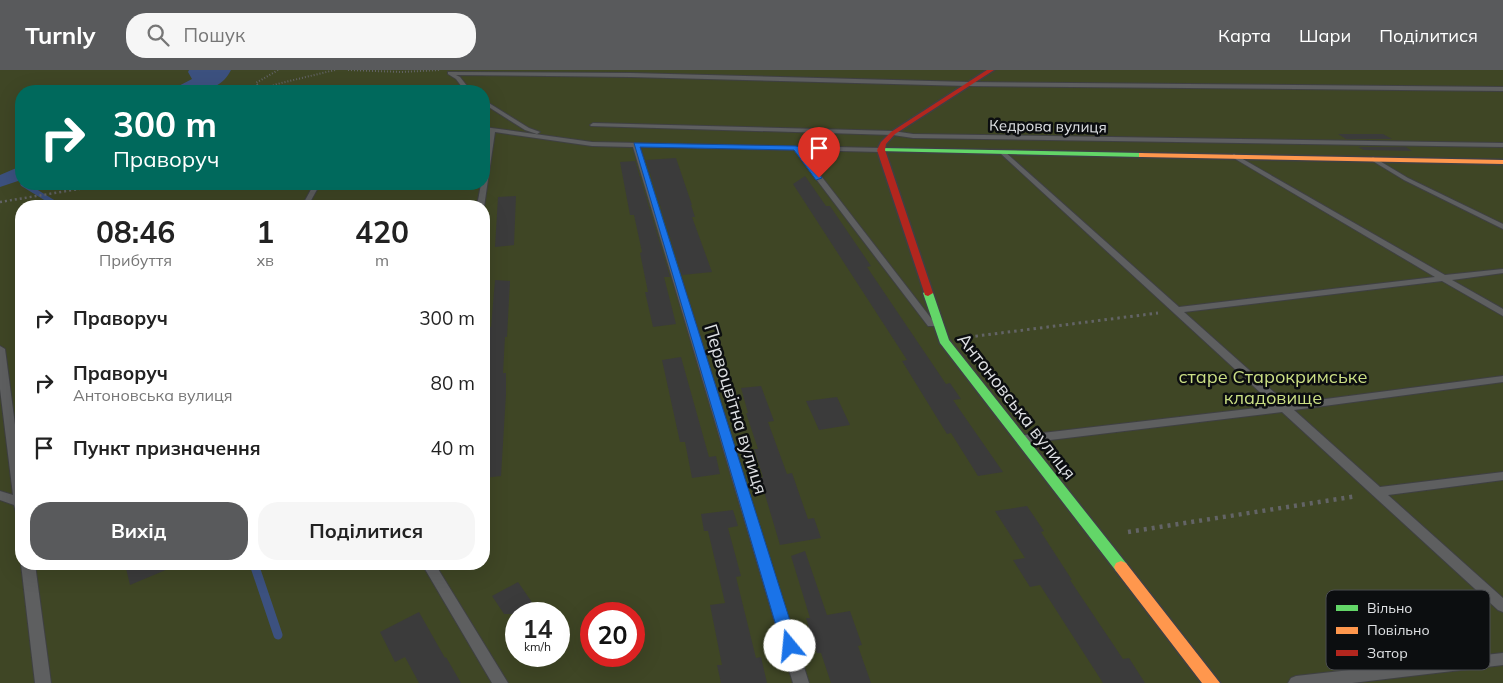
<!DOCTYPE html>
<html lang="uk">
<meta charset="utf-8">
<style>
body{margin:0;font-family:Mulish,sans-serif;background:#f6f6f6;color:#222;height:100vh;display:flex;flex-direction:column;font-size:19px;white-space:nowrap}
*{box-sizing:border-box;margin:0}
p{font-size:16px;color:#767676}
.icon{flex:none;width:28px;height:28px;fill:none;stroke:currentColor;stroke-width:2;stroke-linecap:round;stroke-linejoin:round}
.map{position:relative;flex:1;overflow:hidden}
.sheet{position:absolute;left:15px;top:130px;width:475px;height:370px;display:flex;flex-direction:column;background:#fff;border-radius:20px;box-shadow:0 5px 20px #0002}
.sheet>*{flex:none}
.guide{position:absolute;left:15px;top:15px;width:475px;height:105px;border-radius:20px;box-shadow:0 5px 20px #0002;background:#00695c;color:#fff;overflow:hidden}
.speed{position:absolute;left:505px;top:532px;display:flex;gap:10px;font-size:25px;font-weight:700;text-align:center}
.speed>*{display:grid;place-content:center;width:65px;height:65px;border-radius:50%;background:#fff;box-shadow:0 5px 20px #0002;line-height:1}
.speed small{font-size:12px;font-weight:400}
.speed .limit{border:8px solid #d22;background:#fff;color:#111}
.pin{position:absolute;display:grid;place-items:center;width:42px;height:42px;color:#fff;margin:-51px -21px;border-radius:50% 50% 50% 0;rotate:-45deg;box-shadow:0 0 5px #0007}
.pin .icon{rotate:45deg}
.me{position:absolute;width:55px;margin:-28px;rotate:343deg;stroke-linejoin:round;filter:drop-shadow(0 0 4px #0008)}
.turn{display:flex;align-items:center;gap:18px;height:105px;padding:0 15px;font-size:22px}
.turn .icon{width:65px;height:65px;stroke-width:2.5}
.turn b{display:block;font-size:35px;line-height:42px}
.eta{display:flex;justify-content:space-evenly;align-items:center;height:85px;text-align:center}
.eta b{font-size:30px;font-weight:700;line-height:35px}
.button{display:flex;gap:10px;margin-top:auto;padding:10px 15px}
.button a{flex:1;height:58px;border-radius:20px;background:#595a5c;color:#fff;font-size:20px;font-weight:700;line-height:58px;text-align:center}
.button a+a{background:#f6f6f6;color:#222}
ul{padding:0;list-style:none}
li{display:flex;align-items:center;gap:15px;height:65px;padding:0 15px}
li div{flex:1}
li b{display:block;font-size:19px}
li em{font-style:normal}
header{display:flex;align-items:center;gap:30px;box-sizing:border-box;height:70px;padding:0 25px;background:#595a5c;color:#fff}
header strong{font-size:24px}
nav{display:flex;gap:28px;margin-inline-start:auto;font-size:18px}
.search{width:350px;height:45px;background:#f6f6f6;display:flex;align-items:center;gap:12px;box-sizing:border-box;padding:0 18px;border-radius:20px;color:#767676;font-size:19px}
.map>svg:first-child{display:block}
.green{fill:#3f4625;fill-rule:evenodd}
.water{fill:#3c517f}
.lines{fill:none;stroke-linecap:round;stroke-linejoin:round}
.stream-far1{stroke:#3c517f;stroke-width:5}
.stream{stroke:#3c517f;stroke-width:9}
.building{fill:#3b3b3b}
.lane-casing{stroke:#3f4042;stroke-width:2}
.fast-casing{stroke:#3f4042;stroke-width:3}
.slow-casing{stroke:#3f4042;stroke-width:3}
.jam-casing{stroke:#3f4042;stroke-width:3}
.path-far3{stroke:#636466;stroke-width:2;stroke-dasharray:1 2;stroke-linecap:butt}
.path-far2{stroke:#636466;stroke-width:2.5;stroke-dasharray:2 3;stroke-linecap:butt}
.path-far1{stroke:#636466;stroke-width:3;stroke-dasharray:2.5 4;stroke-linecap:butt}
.path{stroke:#636466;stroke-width:4.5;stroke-dasharray:3 5;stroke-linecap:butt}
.lane{fill:#5e5f60;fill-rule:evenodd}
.fast{fill:#63d668;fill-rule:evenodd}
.slow{fill:#ff974d;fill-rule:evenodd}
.jam{fill:#b3261e;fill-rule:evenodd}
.route{fill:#1a73e8;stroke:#114b97}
.labels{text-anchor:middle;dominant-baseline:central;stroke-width:5;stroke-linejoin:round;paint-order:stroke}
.far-street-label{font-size:15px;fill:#dfe1e4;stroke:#0c0e10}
.park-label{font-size:18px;fill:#cbdf84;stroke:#0c0e10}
.street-label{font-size:18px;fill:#dfe1e4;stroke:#0c0e10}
.key{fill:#0c0e10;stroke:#4b4d50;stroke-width:1}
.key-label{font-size:14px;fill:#dfe1e4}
</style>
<header>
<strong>Turnly</strong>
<div class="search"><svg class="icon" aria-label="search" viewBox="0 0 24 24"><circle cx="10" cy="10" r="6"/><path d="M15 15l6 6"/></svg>Пошук</div>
<nav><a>Карта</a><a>Шари</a><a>Поділитися</a></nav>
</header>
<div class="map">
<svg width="1503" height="613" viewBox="0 0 1503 613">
<rect width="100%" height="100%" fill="#232527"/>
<path class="green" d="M0 0H1503V613H0ZM21 21H484V114H21ZM21 136H484V494H21ZM516 544H559V586H516ZM591 544H634V586H591Z"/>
<path class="water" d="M189 0H231C219 25 191 21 169 21L192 9 188 2Z
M21 96V110L0 117V105Z"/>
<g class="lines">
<path class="stream-far1" d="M23 114 59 136"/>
<path class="stream" d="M254 494 278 565"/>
</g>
<path class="building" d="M1338 64H1383L1392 69H1346Z
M1358 77H1406L1412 81 1364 80Z
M676 88 692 135H691L695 147H692L712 202 682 205 646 90Z
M635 91 670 207H664L676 254 653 257 645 222H648L640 183 642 182 634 145H630L620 92Z
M805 106 826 136H830L871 196 867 197 946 314 950 313 961 329 953 330 1003 402 978 406 951 363 947 364 902 291 907 290 793 114Z
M516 126 514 175 495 177 498 127Z
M495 210 510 211 507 267H505L503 303H506V324L501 406 484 408V282H486L488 257H491Z
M681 287 709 387 716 386 720 404 692 408 685 372H680L662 290Z
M761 316 774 351 768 352 787 404 792 403 808 449 814 448 821 468 780 475 760 408 763 407 754 379H758L746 343H748L741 318Z
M837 327 850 355 819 360 806 331Z
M1027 436 1044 461 1041 462 1072 510H1070L1123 589 1129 588 1145 613H1103L1040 515 1030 517 1013 490 1025 488 995 441Z
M733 440 738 456 728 458 741 506 736 507 756 588 761 587 767 613H721L717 595H722L710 535 725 533 708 461H704L701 444Z
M805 481 827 545 850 541 862 575 858 576 871 613H831L821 583H817L806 548H810L791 486Z
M125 494H180L130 515Z
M518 512 540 544H504L492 526Z
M419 542 445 588 446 587 461 613H419L405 587 395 592 380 562Z"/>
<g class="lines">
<g class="lane-casing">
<path id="lane" d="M448 2 631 3 968 12 1503 17V21L968 16 631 7 456 5 460 7 471 21H465L456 9 448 4Z
M484 30 529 58 540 62 537 64 525 60 484 34Z
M593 53 893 61 913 64 1503 73V77L913 68 893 65 591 56 590 55Z
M484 57 592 72 881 78 884 80 881 82 801 80 934 252 936 254 934 256H928L794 80 640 77 809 613H793L633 77 592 76 495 62 484 137 477 136 481 114H484V94L489 61H484Z
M1000 81H1004L1179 237 1435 207 1232 87 1231 86 1234 84 1445 205 1503 199V203L1452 210 1503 239V246L1442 211 1184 242 1287 334 1503 306V312L1294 340 1380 417 1503 402V410L1388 425 1503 528V542L1498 540 1282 342 1025 373 1021 372 1019 369 1025 365 1275 336 1000 83Z
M1373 87 1408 108 1503 154V159L1404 110 1371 90 1370 89Z
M314 114H320L308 136H302Z
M0 276 5 279 21 400V447L17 446 14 435 0 430V421L13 425 0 319Z
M21 494H35L51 613H35Z
M422 494H435L508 613H492Z
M1503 583V595L1352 613H1288L1291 608 1296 606Z"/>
</g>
<g class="fast-casing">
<path id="fast" d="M881 78 1142 83 1146 85 1142 87 879 81 877 80Z
M928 220 933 223 949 270 1126 493 1128 497 1126 501 1121 503 1116 501 940 273 923 223Z"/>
</g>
<g class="slow-casing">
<path id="slow" d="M1139 83 1503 90V94L1142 87H1139Z
M1121 491 1126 493 1220 613H1202L1116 501 1114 497 1116 493Z"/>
</g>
<g class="jam-casing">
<path id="jam" d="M987 0H994L895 64 886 74 885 80 933 223 928 226 925 225 877 80 881 72 891 62Z"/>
</g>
<path class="path-far3" d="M278 0 256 13 260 18 291 21
M348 0 401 2 440 0
M259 21 277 14 335 0"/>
<path class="path-far2" d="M0 132 79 119 90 114"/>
<path class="path-far1" d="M969 267 1158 243"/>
<path class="path" d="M1128 462 1357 426"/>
<use href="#lane" class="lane"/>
<use href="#fast" class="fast"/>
<use href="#slow" class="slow"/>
<use href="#jam" class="jam"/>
</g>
<path class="route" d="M634 73 796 76 799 77 822 108 816 110 794 80 640 77 798 576 796 581 790 583 784 581 782 576Z"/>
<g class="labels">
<g class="far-street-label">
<text transform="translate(1048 56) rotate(1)">Кедрова вулиця</text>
</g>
<g class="park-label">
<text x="1273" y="306">старе Старокримське<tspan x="1273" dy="21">кладовище</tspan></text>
</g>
<g class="street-label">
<text transform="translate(1017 336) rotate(52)">Антоновська вулиця</text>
<text transform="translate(736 339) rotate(73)">Первоцвітна вулиця</text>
</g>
</g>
<rect x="1326" y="520" width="164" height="80" rx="8" class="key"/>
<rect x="1336" y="535" width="22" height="6" fill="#63d668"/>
<rect x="1336" y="557" width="22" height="7" fill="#ff974d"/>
<rect x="1336" y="580" width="22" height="6" fill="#b3261e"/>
<g class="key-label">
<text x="1367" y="543">Вільно</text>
<text x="1367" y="565">Повільно</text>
<text x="1367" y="588">Затор</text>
</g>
</svg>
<div class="speed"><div>14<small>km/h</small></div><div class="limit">20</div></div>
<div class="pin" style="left:819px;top:108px;background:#d93025"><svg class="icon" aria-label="arrive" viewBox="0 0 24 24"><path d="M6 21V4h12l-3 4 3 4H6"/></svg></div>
<svg class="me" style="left:790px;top:576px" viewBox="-20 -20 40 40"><circle r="19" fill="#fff"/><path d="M0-13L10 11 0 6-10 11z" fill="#1a73e8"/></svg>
<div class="guide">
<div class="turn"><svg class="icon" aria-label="right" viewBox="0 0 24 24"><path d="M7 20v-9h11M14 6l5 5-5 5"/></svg><div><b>300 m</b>Праворуч</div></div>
</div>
<section class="sheet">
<div class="eta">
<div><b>08:46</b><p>Прибуття</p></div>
<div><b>1</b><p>хв</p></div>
<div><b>420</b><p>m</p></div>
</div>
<ul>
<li><svg class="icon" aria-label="right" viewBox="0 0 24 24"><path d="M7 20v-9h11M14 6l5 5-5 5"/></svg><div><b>Праворуч</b></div><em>300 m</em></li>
<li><svg class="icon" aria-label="right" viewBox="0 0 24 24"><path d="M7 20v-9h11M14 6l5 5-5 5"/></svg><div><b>Праворуч</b><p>Антоновська вулиця</p></div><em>80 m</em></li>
<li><svg class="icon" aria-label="arrive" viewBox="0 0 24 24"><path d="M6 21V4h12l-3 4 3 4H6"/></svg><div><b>Пункт призначення</b></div><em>40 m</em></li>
</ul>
<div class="button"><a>Вихід</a><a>Поділитися</a></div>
</section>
</div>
